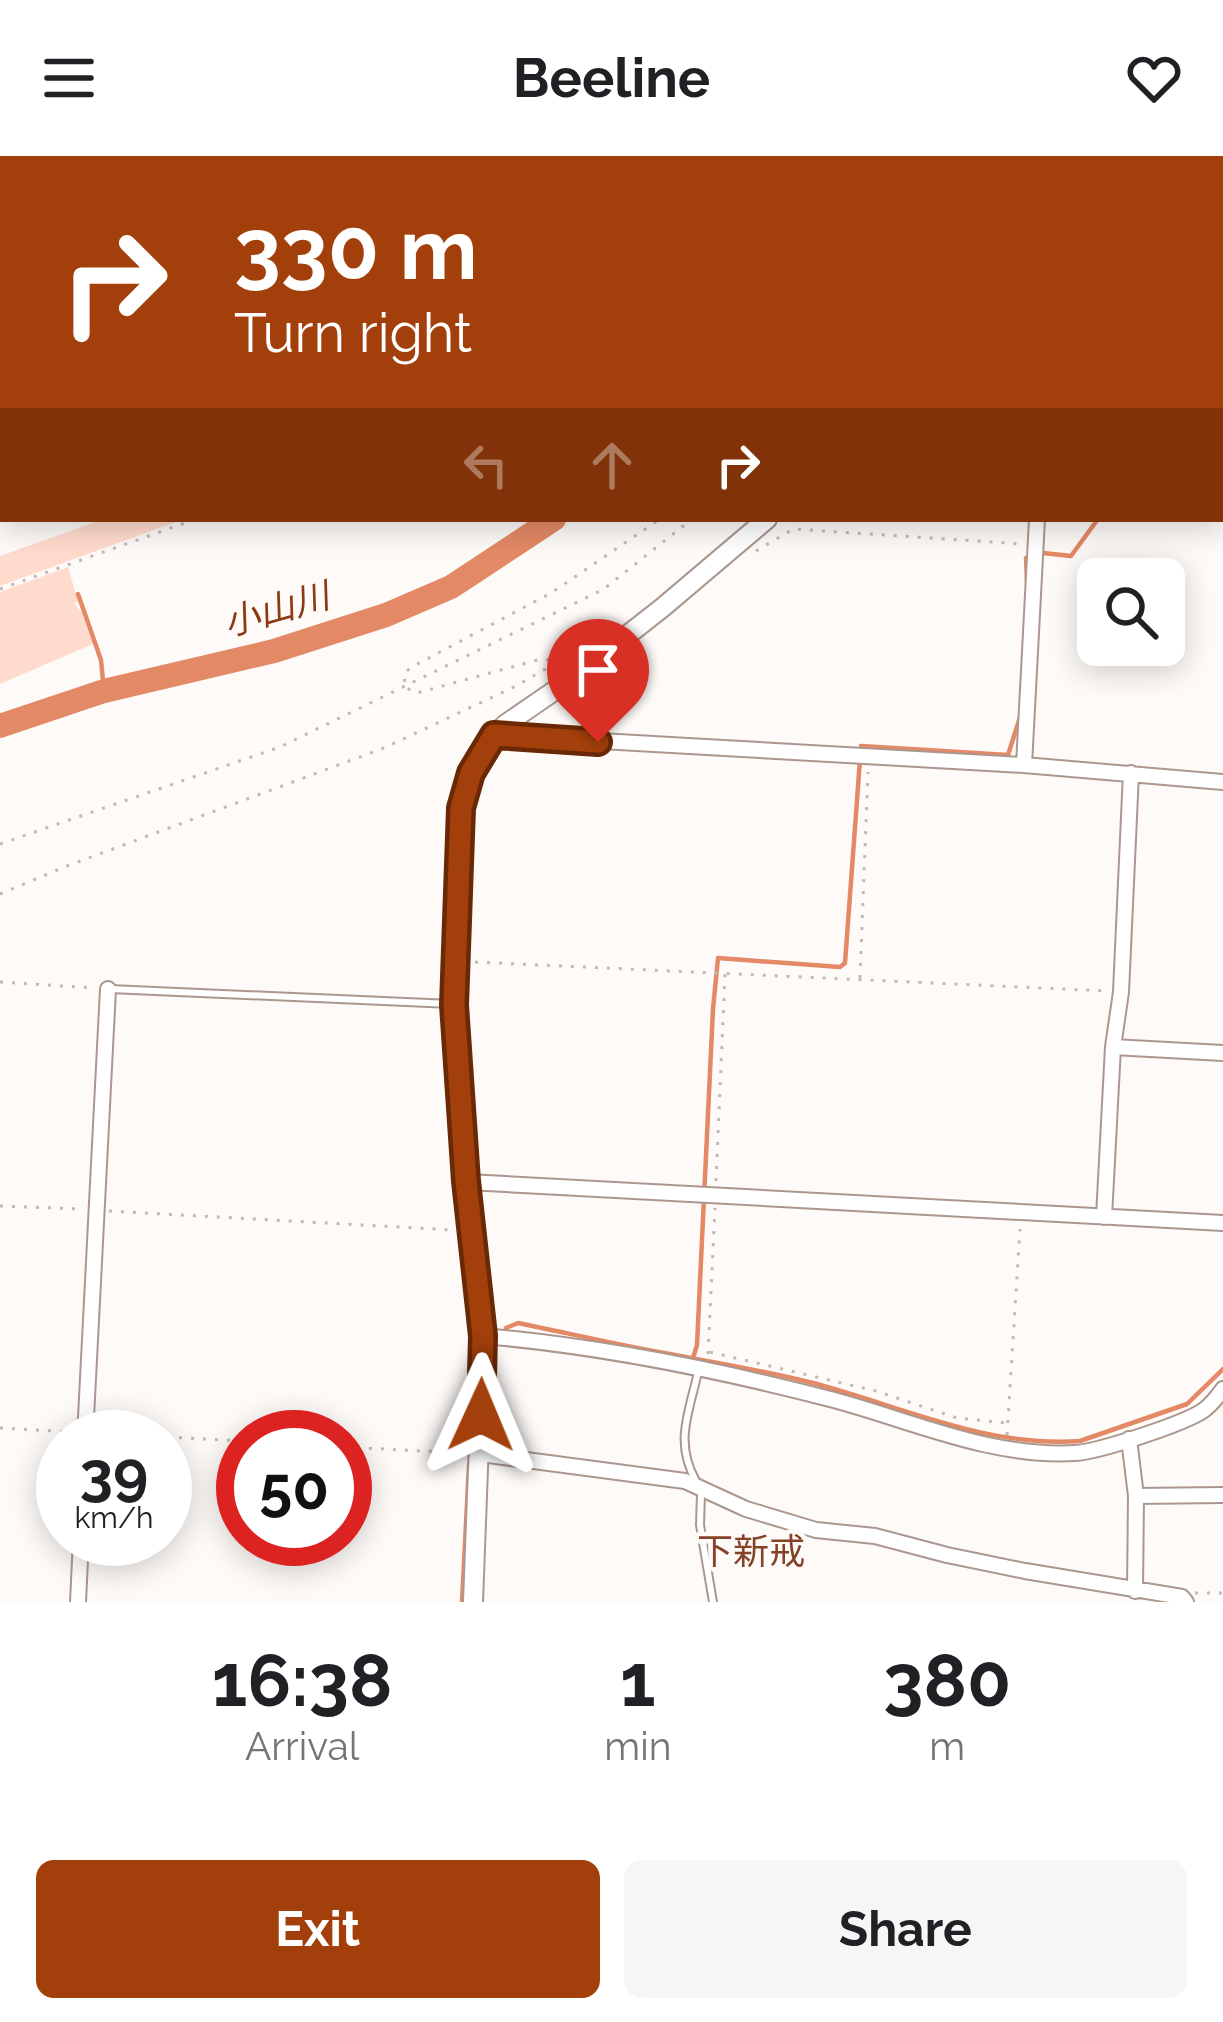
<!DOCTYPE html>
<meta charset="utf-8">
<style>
body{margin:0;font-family:Raleway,"Noto Sans JP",sans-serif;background:#f6f6f6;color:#202124;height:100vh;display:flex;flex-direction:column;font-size:45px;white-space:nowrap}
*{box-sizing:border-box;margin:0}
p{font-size:39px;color:#757577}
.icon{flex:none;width:66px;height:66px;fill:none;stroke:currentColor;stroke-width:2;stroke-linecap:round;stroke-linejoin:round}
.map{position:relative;height:1446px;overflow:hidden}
.sheet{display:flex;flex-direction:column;background:#fff;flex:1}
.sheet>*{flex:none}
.top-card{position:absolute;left:0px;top:0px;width:1224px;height:366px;box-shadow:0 6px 30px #0003;background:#a23f0a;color:#fff;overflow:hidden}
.fabs{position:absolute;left:1077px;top:402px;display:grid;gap:24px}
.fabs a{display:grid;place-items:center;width:108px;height:108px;border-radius:18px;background:#fff;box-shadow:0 6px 30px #0003;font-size:60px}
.speed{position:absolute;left:36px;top:1254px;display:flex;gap:24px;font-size:60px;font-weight:700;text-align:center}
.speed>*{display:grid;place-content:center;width:156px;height:156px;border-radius:50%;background:#fff;box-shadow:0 6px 30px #0003;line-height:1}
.speed small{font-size:30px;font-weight:400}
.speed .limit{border:18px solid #d22;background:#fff;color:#111}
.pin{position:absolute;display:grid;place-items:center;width:102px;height:102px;color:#fff;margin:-123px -51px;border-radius:50% 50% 50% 0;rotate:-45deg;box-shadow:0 0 12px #0007}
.pin .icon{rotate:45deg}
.me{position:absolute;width:132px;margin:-66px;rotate:1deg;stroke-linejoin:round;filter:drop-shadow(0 0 9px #0008)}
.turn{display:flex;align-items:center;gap:42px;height:252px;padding:0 36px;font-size:54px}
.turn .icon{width:156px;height:156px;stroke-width:2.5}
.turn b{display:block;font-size:84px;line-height:102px}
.lanes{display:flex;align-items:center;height:114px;padding:0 36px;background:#0003;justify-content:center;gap:60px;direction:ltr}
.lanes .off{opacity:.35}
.eta{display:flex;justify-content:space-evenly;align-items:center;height:204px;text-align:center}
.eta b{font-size:72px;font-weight:700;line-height:84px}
.button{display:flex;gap:24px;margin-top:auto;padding:24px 36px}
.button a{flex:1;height:138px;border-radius:18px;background:#a23f0a;color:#fff;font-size:48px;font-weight:700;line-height:138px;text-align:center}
.button a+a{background:#f6f6f6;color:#202124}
header{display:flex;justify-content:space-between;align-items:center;height:156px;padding:0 36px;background:#fff;font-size:54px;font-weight:700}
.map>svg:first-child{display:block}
.green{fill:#ffdbcd}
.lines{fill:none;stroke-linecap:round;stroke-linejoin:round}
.stream{stroke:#e38965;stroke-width:4.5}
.river{stroke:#e38965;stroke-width:24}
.lane-casing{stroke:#ac978f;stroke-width:10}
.street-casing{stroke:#ac978f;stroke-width:18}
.secondary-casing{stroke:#ac978f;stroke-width:22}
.path{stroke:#bfbab7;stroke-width:3;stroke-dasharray:3 9;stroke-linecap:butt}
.lane{stroke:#fff;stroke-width:6}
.street{stroke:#fff;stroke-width:14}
.secondary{stroke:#fff;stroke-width:18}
.route-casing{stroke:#692906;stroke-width:30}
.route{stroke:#a23f0a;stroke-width:21}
.labels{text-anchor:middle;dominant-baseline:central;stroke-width:9;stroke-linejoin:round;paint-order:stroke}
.water-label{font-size:36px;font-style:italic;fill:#8b3a15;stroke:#fefaf8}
.neighbourhood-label{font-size:36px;fill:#854226;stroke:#fefaf8}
</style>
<header><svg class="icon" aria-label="menu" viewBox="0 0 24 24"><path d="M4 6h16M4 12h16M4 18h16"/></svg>Beeline<svg class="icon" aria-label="heart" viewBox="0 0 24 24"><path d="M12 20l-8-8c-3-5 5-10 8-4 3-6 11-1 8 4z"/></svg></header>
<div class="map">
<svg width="1223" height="1446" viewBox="0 0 1223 1446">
<rect width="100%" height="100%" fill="#fefaf8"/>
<path class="green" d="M104 363H184L0 430V400Z
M68 411 78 445 74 447 82 457 93 488 0 528V436Z"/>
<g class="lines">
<path class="stream" d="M1221 247 1223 245
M1043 397 1071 400 1098 363
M1026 402 1027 427
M78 438 101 504 104 535
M506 1172 518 1167C567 1177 615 1188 664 1197 712 1206 761 1214 809 1226 899 1249 985 1292 1080 1285L1187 1248 1223 1213
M693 1202 697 1189 713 853 718 802 840 811 845 807 861 590 1008 599 1021 558
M470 1286 472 1247
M462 1446 469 1309"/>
<path class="river" d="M895 3 898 0
M0 570 104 535 274 495 386 459 451 431 554 363"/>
<g class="lane-casing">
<path id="lane" d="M386 0 393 3
M662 0 666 3
M237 3 239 0
M341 3 342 0
M426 3 427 0
M1221 71 1223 69
M110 833 451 848
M696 1325C674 1286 689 1257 698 1216
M701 1337 700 1369 713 1446"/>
</g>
<g class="street-casing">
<path id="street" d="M1221 263 1223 261
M494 579 1024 609 1223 626
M1024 609 1037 363
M1113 891 1223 897
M467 1026 1223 1067
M1104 1061 1113 891 1121 836 1131 617
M483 1180C601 1190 719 1214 834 1244 912 1265 992 1302 1075 1297 1098 1296 1186 1267 1204 1254 1212 1248 1218 1240 1223 1233
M85 1281 108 833
M1129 1283 1136 1340 1135 1435
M481 1298 685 1325 746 1353 816 1374 875 1380 947 1399 1025 1415 1182 1441 1186 1446
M1136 1340 1223 1339
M78 1446 81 1383"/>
</g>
<g class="secondary-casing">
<path id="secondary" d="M708 0 712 3
M1221 348 1223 349
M473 1446 483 1180 467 1026 455 849 460 676 465 633 477 604 494 579 506 568 570 524 662 452 767 363"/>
</g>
<path class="path" d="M500 3V0
M798 3 801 0
M1068 3 1072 0
M1096 3 1099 0
M1145 3 1147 0
M1221 231 1223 230
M756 395 793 373 1022 388
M0 433 196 363
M549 504 541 503 417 537 404 531 405 517 410 512 551 437 660 363
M0 688 280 591 604 433 692 363
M0 738 67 710 384 592 512 532 549 511 550 505 596 482
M475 806 1107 835
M860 822 868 616
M0 826 94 832
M716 1025 725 818
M0 1050 82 1053
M109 1055 453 1074
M710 1196 876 1235 957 1262 1006 1267
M708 1198 715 1052
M0 1272 72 1276
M100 1278 164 1281
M1007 1279 1020 1073
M167 1281 243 1285
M345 1291 461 1297
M1195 1437H1223"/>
<use href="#lane" class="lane"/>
<use href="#street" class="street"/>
<use href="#secondary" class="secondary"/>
</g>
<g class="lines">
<g class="route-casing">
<path id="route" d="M481 1259 483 1180 466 1025 454 849 461 652 471 617 494 579 598 586"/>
</g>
<use href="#route" class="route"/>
</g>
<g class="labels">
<g class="water-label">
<text transform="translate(276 453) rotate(-16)">小山川</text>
</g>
<g class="neighbourhood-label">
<text x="751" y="1395">下新戒</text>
</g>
</g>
</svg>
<div class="fabs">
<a><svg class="icon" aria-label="search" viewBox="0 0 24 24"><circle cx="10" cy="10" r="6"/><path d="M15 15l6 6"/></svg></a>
</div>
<div class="speed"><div>39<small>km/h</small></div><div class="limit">50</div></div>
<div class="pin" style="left:598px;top:586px;background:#d93025"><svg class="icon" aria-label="arrive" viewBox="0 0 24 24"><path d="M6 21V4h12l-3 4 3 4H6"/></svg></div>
<svg class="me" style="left:481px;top:1259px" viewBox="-20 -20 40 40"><path d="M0-17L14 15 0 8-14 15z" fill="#a23f0a" stroke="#fff" stroke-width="4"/></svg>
<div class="top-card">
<div class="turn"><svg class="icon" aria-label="right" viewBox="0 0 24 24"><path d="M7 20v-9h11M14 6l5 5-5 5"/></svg><div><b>330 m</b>Turn right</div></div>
<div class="lanes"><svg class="icon off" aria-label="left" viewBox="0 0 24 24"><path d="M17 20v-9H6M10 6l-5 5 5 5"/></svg><svg class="icon off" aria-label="ahead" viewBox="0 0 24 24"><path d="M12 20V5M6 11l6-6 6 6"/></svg><svg class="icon" aria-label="right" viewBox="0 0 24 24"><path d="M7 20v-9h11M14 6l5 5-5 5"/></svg></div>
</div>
</div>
<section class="sheet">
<div class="eta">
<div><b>16:38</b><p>Arrival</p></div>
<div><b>1</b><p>min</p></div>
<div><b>380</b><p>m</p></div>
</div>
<div class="button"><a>Exit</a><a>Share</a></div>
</section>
